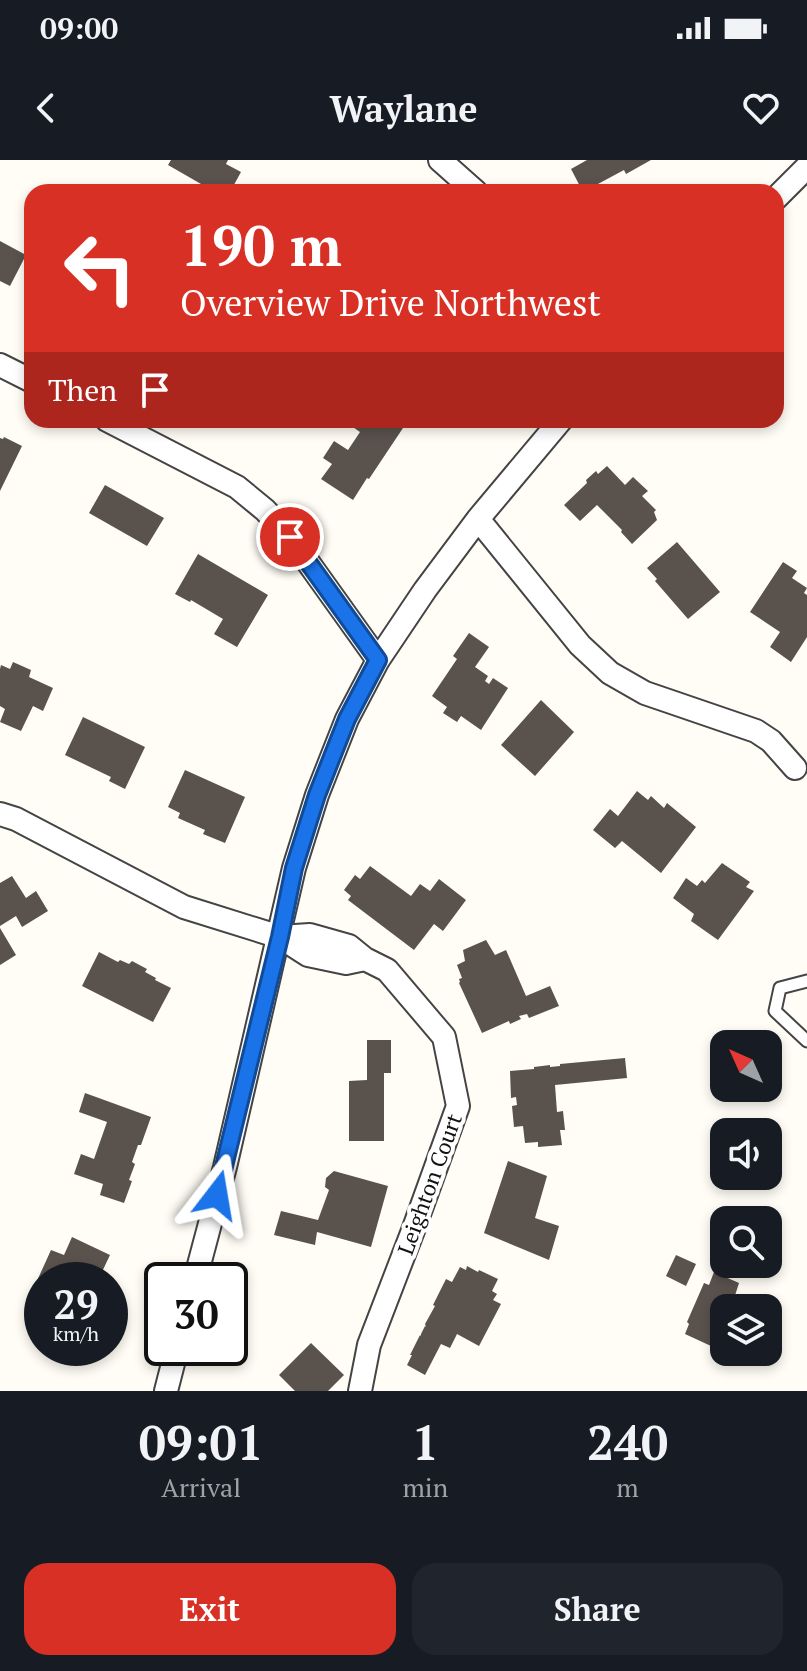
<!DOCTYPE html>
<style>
body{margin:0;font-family:"PT Serif",serif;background:#20242c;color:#f1f3f6;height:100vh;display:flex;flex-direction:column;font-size:30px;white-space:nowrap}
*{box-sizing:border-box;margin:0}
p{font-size:26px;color:#9ea1a6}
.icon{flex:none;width:44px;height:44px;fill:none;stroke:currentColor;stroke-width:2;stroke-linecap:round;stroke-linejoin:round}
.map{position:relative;height:1231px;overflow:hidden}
.sheet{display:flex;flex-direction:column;background:#171b24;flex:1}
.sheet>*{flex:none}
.guide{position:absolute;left:24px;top:24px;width:760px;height:244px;border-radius:24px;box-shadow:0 4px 12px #0003;background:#d93025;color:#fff;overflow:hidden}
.needle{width:52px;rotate:315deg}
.tools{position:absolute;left:710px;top:870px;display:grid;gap:16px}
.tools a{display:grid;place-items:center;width:72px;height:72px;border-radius:16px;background:#171b24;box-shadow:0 4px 12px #0003;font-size:40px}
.speed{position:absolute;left:24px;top:1102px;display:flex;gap:16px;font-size:40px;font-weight:700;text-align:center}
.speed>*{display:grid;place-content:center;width:104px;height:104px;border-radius:50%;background:#171b24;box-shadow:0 4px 12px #0003;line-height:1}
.speed small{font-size:20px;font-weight:400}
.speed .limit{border:4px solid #111;border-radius:12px;background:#fff;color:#111}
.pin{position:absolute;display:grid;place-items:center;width:68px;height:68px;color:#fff;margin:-34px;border:4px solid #fff;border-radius:50%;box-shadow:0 2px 8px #0007}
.me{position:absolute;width:88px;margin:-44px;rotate:14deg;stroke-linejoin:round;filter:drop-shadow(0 0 6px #0008)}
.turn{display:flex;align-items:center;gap:28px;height:168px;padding:0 24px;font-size:36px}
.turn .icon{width:104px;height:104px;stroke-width:2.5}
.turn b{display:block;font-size:56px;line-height:68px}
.then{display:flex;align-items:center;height:76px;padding:0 24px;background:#0003;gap:16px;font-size:30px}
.eta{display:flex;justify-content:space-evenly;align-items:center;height:136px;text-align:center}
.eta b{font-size:48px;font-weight:800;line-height:56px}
.button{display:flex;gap:16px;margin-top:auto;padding:16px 24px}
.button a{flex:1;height:92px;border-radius:24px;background:#d93025;color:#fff;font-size:32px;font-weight:800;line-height:92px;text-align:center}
.button a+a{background:#20242c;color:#f1f3f6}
.status{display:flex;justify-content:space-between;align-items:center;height:56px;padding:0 40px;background:#171b24;direction:ltr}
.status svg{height:22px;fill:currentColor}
header{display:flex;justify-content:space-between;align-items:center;height:104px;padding:0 24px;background:#171b24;font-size:36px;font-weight:800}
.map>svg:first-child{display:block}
.building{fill:#5a524d}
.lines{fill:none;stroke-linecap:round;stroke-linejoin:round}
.lane-casing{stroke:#444;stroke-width:15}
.street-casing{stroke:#444;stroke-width:26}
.lane{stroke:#fff;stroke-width:11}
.street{stroke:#fff;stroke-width:22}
.route-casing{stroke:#114b97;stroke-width:20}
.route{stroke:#1a73e8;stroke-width:14}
.labels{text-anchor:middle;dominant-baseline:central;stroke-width:8;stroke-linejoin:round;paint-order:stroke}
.street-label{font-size:22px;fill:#111;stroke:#fff}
</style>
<div class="status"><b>09:00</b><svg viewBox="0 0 49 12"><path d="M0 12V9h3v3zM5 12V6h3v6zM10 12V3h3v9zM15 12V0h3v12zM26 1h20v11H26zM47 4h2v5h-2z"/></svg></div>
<header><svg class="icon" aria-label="back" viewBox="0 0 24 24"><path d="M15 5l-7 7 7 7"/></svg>Waylane<svg class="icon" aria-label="heart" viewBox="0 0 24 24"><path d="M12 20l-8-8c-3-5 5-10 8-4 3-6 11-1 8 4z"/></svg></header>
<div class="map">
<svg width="807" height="1231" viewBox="0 0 807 1231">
<rect width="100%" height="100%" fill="#fffdf5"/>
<path class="building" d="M171 0H228L226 4 241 12 230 32H225L211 24 208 28 168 5Z
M587 0H651L626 14 624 10 583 32 571 9Z
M0 81 26 95 10 126 0 121Z
M343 260H391L403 268 369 319 367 318 353 340 321 319 332 304 323 298 334 281 348 290 360 272Z
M4 277 22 286 0 331V278L3 279Z
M607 306 625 325 633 317 648 331 642 336 656 350 654 352 657 360 632 384 621 372 622 370 597 345 580 361 564 345 587 323 586 320 596 311 598 314Z
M105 325 164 358 147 386 89 353Z
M677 382 720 432 688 459 655 421 657 419 647 408Z
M198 394 268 435 237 487 214 474 223 459 191 440 190 442 175 434Z
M783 402 797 411 792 418 807 428 804 433 807 435V477L791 502 770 487 780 472 750 452Z
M469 473 489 487 475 507 488 516 485 521 489 524 493 518 508 528 481 570 461 556 457 562 443 553 447 547 432 536 457 499 453 496Z
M13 502 31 510 29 517 53 528 43 551 33 546 21 571 0 562 5 549 0 546V509L1 505 10 509Z
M541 540 574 572 535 616 501 585Z
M83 557 145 587 125 629 109 621 111 617 65 595Z
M185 610 245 637 225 683 203 674 205 670 178 658 180 653 168 647Z
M637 631 648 640 651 636 664 648 667 643 696 667 661 713 622 681 615 688 593 670 610 649 618 656Z
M722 703 750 722 746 727 754 731 718 780 691 761 694 754 673 738 686 718 697 726 702 720 705 723Z
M370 706 411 736 420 724 430 731 439 719 466 740 443 771 434 764 414 790 348 740 351 736 344 730 355 715 360 719Z
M12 716 26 738 36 731 48 751 22 767 16 756 0 766V723Z
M0 768 16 795 0 805Z
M486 780 495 795 506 790 526 836 550 826 559 846 529 858 527 854 519 856 521 859 510 864 509 861 482 873 459 823 460 822 459 819 462 818 457 805 465 801 463 790Z
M99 792 118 802 120 800 129 804 132 801 147 809 145 812 156 818 155 820 171 828 153 862 82 826Z
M367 880H391V913H384V981H349V921L367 920Z
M625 898 627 918 555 925 557 952 563 951 565 970H560L562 985 538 987V982L525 983 523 966 514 967 512 946 517 945 516 937 511 938 510 911 534 909V907L550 905V907L560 906V904Z
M85 933 151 957 141 985H138L132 1002 135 1004 129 1020 132 1021 124 1043 100 1035 103 1024 74 1014 81 994 94 999 107 962 79 952Z
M508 1001 547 1016 535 1058 559 1066 549 1100 484 1073Z
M334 1011 388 1026 371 1087 317 1072 315 1085 274 1075 281 1051 318 1060 329 1030 325 1027 326 1018Z
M72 1077 110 1095 101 1114 92 1110 87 1120H42V1139L31 1134 51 1090 64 1095Z
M676 1095 696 1104 686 1126 666 1116Z
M467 1106 478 1112 479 1110 498 1119 492 1131 497 1134 493 1140 501 1144 479 1186 457 1174 450 1188 441 1184 425 1215 407 1205 412 1195H410L420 1175 421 1176V1174L425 1166 426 1167 425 1164 435 1146 433 1145 446 1119 452 1122 460 1107 466 1110Z
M714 1112 739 1123 731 1148H724V1163L711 1186 685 1174 689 1164 687 1162 704 1123 709 1125Z
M311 1183 344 1215 328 1231H295L279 1215Z"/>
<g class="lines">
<g class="lane-casing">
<path id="lane" d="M807 821 780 828 775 851 807 881"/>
</g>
<g class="street-casing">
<path id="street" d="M440 0 476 32
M776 38 807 7
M0 205 32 221
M107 260 237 327 265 350 290 377 378 500
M478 359 580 485 610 513 645 533 756 571 771 581 795 608
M0 654 16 659 184 747 280 777 308 795 346 803 365 799
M280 777 310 775 349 786 365 799 387 810 444 877 458 946 414 1068 369 1185 360 1231
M195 1120 225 1007 294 708 317 635 347 559 378 500 425 430 478 359 561 260
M166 1231 177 1188"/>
</g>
<use href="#lane" class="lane"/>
<use href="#street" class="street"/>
</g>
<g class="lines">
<g class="route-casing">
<path id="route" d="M217 1035 280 777 294 708 317 635 347 559 378 500 290 377"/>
</g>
<use href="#route" class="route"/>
</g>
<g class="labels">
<g class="street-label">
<text transform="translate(429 1024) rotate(-70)">Leighton Court</text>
</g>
</g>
</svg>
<div class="tools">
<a><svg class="needle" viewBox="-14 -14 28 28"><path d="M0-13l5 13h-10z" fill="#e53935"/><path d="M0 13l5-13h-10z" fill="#9ea1a6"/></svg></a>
<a><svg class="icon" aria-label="sound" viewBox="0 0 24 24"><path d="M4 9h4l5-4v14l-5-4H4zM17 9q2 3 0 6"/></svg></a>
<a><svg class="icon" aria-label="search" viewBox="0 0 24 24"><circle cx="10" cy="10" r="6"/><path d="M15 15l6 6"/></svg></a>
<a><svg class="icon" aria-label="layers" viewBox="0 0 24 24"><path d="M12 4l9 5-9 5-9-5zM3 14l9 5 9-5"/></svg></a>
</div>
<div class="speed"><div>29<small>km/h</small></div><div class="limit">30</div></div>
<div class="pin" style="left:290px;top:377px;background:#d93025"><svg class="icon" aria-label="arrive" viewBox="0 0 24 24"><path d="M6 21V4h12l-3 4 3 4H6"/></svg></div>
<svg class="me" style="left:217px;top:1035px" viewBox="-20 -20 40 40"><path d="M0-17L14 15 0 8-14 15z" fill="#1a73e8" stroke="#fff" stroke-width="4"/></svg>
<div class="guide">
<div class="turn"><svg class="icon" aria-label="left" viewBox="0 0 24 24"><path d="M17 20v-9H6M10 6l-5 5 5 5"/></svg><div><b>190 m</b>Overview Drive Northwest</div></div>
<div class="then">Then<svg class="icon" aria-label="arrive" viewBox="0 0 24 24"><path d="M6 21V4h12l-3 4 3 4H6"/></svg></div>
</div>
</div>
<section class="sheet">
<div class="eta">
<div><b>09:01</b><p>Arrival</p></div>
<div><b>1</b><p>min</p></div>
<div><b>240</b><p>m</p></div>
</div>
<div class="button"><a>Exit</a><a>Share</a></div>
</section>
